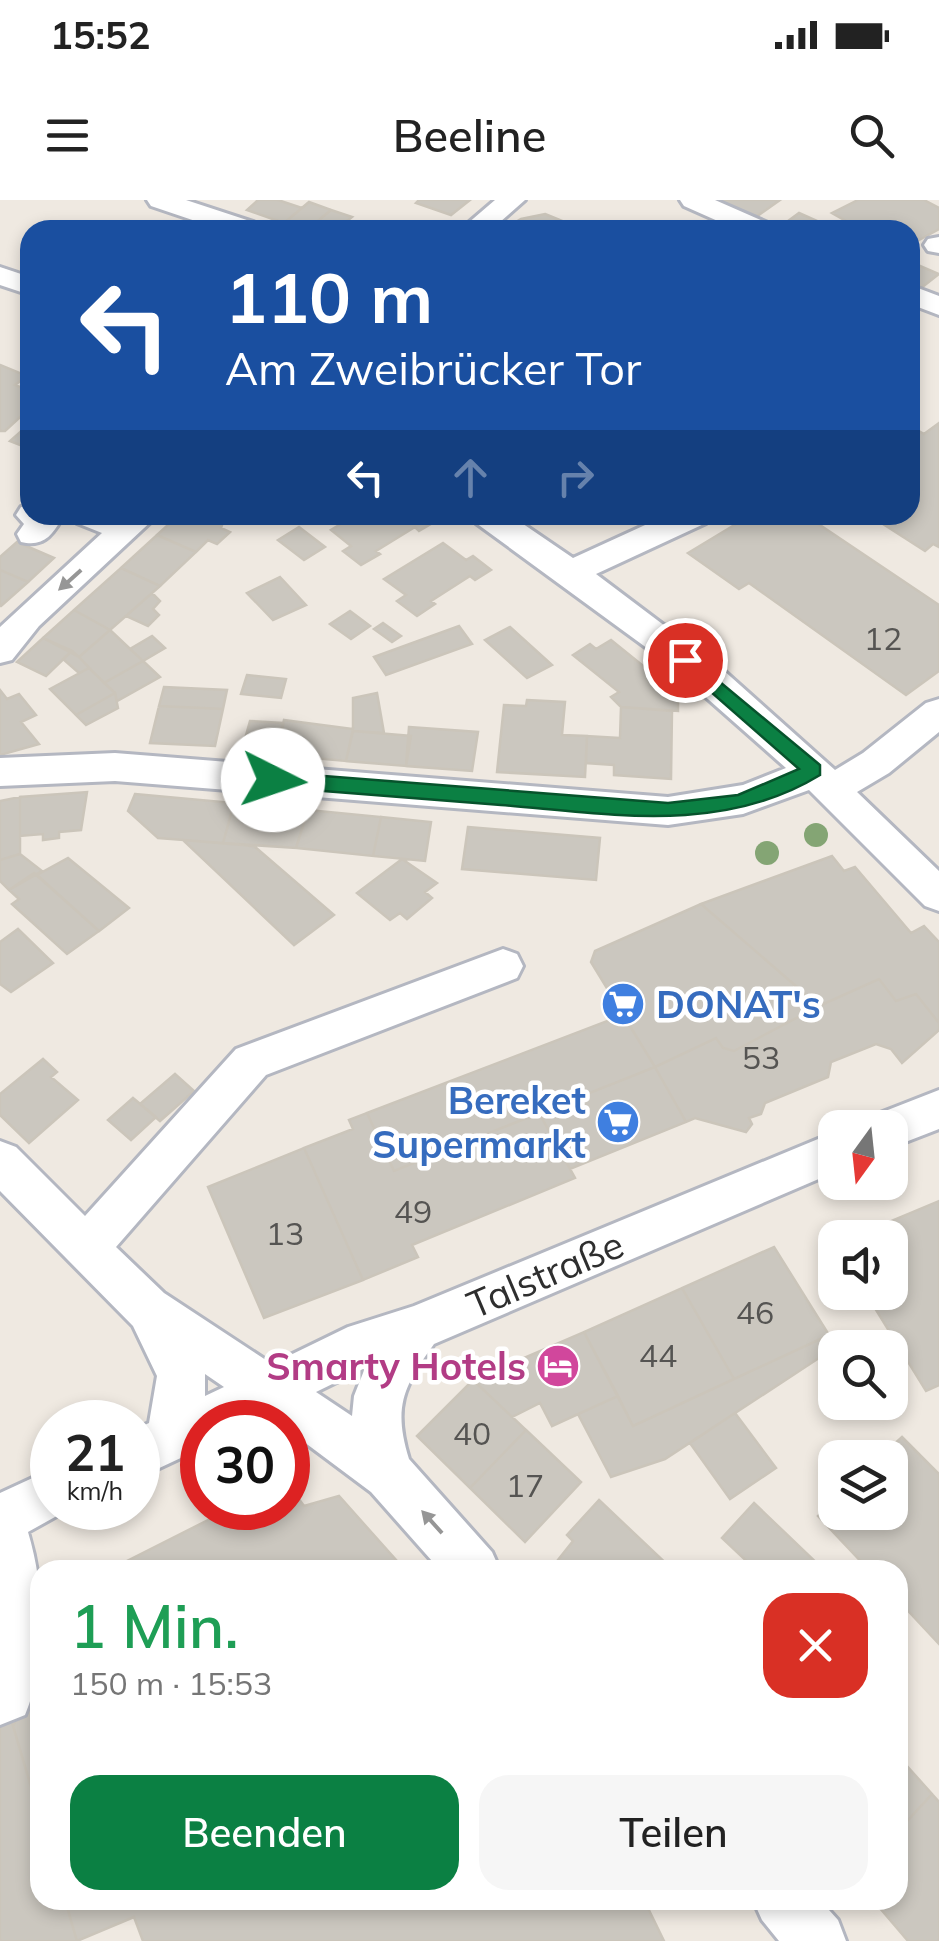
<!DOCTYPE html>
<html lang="de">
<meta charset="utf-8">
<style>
body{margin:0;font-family:Mulish,sans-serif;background:#f6f6f6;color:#222;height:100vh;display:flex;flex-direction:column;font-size:38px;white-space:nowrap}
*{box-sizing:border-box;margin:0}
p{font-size:32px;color:#767676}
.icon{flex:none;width:55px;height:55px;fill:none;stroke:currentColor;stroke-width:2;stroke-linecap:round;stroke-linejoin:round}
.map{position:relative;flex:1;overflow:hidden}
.drawer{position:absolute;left:30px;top:1360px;width:878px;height:350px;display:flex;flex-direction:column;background:#fff;border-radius:30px;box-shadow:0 5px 15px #0003}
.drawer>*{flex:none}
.top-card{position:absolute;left:20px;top:20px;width:900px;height:305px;border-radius:30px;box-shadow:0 5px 15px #0003;background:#1a4fa0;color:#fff;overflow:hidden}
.needle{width:65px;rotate:195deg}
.tools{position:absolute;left:818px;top:910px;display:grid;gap:20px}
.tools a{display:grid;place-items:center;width:90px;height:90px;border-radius:20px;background:#fff;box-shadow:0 5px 15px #0003;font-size:50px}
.speed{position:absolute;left:30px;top:1200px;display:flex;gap:20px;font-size:50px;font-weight:700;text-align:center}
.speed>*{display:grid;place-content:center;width:130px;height:130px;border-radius:50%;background:#fff;box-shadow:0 5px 15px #0003;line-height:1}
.speed small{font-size:25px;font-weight:400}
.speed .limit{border:15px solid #d22;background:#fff;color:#111}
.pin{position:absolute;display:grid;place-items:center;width:85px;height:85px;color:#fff;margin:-42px;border:5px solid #fff;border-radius:50%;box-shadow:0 2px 10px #0007}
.me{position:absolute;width:110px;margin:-55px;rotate:94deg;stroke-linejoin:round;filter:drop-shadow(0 0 8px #0008)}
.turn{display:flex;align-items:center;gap:35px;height:210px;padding:0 40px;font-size:45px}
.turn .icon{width:130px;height:130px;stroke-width:2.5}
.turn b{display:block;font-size:70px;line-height:85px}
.lanes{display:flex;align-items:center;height:95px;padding:0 40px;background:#0003;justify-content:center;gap:50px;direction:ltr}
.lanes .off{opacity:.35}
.round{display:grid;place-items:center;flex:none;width:105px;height:105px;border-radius:30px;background:#f6f6f6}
.overview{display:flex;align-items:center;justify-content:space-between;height:170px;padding:0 40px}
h1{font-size:60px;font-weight:600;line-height:75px;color:#1e9e55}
.button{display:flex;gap:20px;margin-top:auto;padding:20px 40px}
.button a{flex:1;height:115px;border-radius:30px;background:#0b8043;color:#fff;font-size:40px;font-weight:600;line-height:115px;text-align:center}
.button a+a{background:#f6f6f6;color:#222}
.status{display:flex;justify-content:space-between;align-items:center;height:70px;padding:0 50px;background:#fff;direction:ltr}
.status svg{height:28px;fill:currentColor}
header{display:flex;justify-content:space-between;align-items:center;height:130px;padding:0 40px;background:#fff;font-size:45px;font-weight:600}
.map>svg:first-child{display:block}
.building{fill:#cbc7bf;stroke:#cbc5ba;stroke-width:2.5}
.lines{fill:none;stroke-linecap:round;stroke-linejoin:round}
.minor-casing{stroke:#b4b7c1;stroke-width:6}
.minor{fill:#fff;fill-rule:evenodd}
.tree{fill:#84a574}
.oneway{fill:#969696}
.route{fill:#0b8043;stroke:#07532c;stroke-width:2.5}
.labels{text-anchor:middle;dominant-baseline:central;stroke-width:9;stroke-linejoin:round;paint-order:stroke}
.number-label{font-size:32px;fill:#555452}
.shop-label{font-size:38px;font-weight:bold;fill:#366cbe;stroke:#fff;text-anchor:start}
.street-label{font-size:38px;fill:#2e2e2e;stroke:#fff}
.hotel-label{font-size:38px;font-weight:bold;fill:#b23c85;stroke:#fff;text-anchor:end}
</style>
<div class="status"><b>15:52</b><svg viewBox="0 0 49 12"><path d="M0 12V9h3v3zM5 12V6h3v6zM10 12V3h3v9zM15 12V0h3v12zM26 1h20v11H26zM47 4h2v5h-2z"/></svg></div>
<header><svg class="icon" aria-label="menu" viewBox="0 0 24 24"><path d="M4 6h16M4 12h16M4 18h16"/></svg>Beeline<svg class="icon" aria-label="search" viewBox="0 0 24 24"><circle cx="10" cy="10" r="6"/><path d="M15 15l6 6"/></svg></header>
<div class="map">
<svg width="939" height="1741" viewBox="0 0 939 1741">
<rect width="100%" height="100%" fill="#efe9e1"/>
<path class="building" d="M258 0H278L302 8 284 23 247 10Z
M419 0H470L451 15 416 3Z
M718 0H780L756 17Z
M858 0H924L939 8V29L910 45V30H878L863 22 855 26 832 13Z
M309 2 331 10 307 30 284 23Z
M331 10 352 17 347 21 360 25 354 30H307Z
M799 13 837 30 780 27Z
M545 14 584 30 504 29 521 19Z
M920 66 939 74 921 88 910 84V74Z
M0 165 27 176 15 185 30 191V208L5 231H0Z
M939 223V347L933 344 925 351 869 315H910V226L924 234Z
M27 226 30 228V249L10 241Z
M179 315H214L224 319 221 328 230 332 217 344 208 340 196 352 157 335Z
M356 315H427L436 321 419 331 415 327 376 351 380 354 361 365 343 351 351 346 331 330Z
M751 315H805L939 405V471L906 495 749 383 739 389 688 353Z
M299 327 325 347 304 360 278 340Z
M157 335 196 352 160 386 121 368Z
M17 342 54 358 28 382 0 370V357Z
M443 343 466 360 473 356 491 370 475 380 470 376 431 401 435 404 417 416 397 401 406 395 384 379Z
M121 368 160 386 110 430 74 410Z
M0 370 28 382 1 406H0Z
M280 377 306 405 273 420 247 393Z
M152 393 160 401 153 409 159 415 148 426 126 416Z
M74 410 110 430 79 457 43 438Z
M350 411 370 426 351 439 330 424Z
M383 423 401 436 392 442 374 429Z
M459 426 472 444 386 475 374 457Z
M510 427 552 465 527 478 485 440Z
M110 430 143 461 104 483 79 457Z
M152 436 165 448 143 461 130 449Z
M43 438 72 451 46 476 17 462Z
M611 440 678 494V511L621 507 611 497 619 492 573 455 590 444 596 449Z
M72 451 79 457 89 468 79 473 63 459Z
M143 461 160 477 117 501 115 493 104 483Z
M89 468 115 493 76 515 50 489Z
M247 475 286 479 281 498 241 494Z
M164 487 227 490 223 509 159 506Z
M0 490 7 499 19 494 36 515 21 522 39 544 0 555Z
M115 493 118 508 86 525 76 515Z
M377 493 384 533 353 531V498Z
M527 500 565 502 562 535 587 536 585 577 497 572 504 505 526 506Z
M159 506 223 509 215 546 150 543Z
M621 507 672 511 671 579 614 575V565L586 563 587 536 620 538Z
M284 520 353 529 346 561 277 555Z
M250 521 283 523 277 555 241 553Z
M409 527 478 532 472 571 406 566Z
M353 531 411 536 406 566 346 561Z
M87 592 81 630 59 632V638L43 640V634L20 636V597Z
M135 594 234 603 223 643 158 638 128 611Z
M20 597V654L0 660V601Z
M234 603 308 610 296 648 223 643Z
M308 610 381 617 373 656 296 648Z
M381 617 431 622 425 661 373 656Z
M468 627 600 638 596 680 462 669Z
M183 640 254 646 334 715 294 745Z
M20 654 42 671 9 690 0 681V660Z
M832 656 844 671 855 667 911 733 924 726 939 742V823L916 794 896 801 879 779 819 806 701 704Z
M68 658 129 708 99 731 37 675Z
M402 659 437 683 425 692 432 698 407 719 400 713 390 720 357 693Z
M34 673 99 731 67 754 12 704 19 699 9 690Z
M701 704 819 806 734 851 723 848 716 838 655 867 591 762 595 751Z
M18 729 53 763 11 792 0 784V742Z
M879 779 896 801 916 794 939 823V830L902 863 891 849 876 844 831 862 828 877 765 903 761 914 749 918 752 924 746 932 695 918 686 922 655 867 716 838 723 848 734 851 819 806Z
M623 815 655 867 394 971 367 913Z
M43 859 57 872 51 877 78 900 29 943 0 915V894Z
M655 867 686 922 570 969 539 913Z
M175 874 194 891 160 921 140 904Z
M133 898 156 917 131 940 108 920Z
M367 913 394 971 539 913 575 978 412 1045 418 1057 363 1080 304 948 353 929 349 920Z
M304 948 363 1080 264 1118 208 987Z
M939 1001V1185L926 1191 865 1092H890V1038H851Z
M774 1047 829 1135 734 1179 682 1088Z
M682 1088 734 1179 633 1226 584 1132Z
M584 1132 618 1196 552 1226 540 1203 512 1217 473 1180Z
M829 1135 819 1158 665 1259 611 1277 578 1214 618 1196 633 1226Z
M473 1180 526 1230 470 1288 417 1236Z
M735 1213 776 1268 730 1299 690 1243Z
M526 1230 581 1282 525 1342 470 1288Z
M902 1237 939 1274V1444L898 1400V1370H869L818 1316 835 1299V1312H890V1258H879Z
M288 1284 304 1306 339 1296 405 1370H109L232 1308H288Z
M599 1300 673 1370H550L573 1341 567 1335Z
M754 1303 824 1370H756L722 1338Z
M0 1482 40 1617V1700H65L77 1741H0Z
M40 1485V1617L13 1526 33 1490Z
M898 1556 932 1594 898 1631Z
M932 1594 939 1602V1741H908L873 1700H898V1631Z
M65 1700H644L664 1741H143L134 1717 77 1741Z"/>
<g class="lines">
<g class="minor-casing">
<path id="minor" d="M147 0H186L259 24 263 30H222L151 6Z
M495 0H525L491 30H460Z
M680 0H715L770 24 774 30H738L684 6Z
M939 37V53L928 51 924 45 928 39Z
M0 67 30 77V95L0 85Z
M910 85 939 96V115L910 104Z
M30 305V315H58L61 320C51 337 42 347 21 342L17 334 24 324 16 315 21 307Z
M72 315H158L39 426 12 460 0 463V427L102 333 77 323Z
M471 315H510L573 358 667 315H711L706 323 596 374 722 469 835 570 863 553 926 503 939 499V532L889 573 857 592 939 671V711L925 706 809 590 743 614 668 625 115 581 0 586V558L115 553 668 597 743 585 786 568 666 462 476 323Z
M503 749 517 754 523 766 517 778 266 875 116 1047 164 1093 272 1164 348 1127 414 1106 835 932V972L434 1144C403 1187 393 1207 409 1259L492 1352 500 1370H440L371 1292 288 1230V1222H277L267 1216 254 1222H202V1248L138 1278V1228L149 1223 157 1176 133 1126 0 991V941L16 947 85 1016 236 849ZM365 1168 354 1196 352 1216 316 1192ZM205 1174 224 1187 205 1196Z
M939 890V929L890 948V928H869L875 915Z
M52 1269V1308H71L28 1332C45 1389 48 1459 25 1515L0 1525V1293Z
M753 1700H820L838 1720 846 1741H779L762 1720Z"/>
</g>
<use href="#minor" class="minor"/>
</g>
<g class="tree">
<circle cx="816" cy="635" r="12"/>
<circle cx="767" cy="653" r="12"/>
</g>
<defs><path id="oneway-solid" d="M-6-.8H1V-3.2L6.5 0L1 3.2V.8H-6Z" transform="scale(2.5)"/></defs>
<g class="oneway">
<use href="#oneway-solid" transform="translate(70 380) rotate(138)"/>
<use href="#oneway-solid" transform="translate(432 1322) rotate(-132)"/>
</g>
<path class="route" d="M685 453 820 565V575C722 635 610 614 501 605 425 599 349 593 273 587L263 580 273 572 668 603 738 595 799 569 679 464 676 460Z"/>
<defs>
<g id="supermarket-disc" transform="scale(2.25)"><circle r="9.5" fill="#3f7fe0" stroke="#fff"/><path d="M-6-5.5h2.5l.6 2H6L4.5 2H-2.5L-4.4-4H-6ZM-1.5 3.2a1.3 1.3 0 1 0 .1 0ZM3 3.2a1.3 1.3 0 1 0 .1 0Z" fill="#fff"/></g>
<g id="hotel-disc" transform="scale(2.25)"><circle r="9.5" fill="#d1479c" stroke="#fff"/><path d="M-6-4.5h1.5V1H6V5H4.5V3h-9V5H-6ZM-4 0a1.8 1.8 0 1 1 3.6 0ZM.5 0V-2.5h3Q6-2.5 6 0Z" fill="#fff"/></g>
</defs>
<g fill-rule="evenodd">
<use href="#supermarket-disc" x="623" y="804"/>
<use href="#supermarket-disc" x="618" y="922"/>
<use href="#hotel-disc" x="558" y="1166"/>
</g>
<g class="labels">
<g class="number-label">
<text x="883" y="438">12</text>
<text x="761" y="857">53</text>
<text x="413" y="1011">49</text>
<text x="285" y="1033">13</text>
<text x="755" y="1112">46</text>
<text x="658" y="1155">44</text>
<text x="472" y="1233">40</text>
<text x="525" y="1285">17</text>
</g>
<g class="shop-label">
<text x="656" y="804">DONAT's</text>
<text x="586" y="900" text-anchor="end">Bereket<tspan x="586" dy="44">Supermarkt</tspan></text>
</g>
<g class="street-label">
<text transform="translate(545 1074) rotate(-23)">Talstraße</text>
</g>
<g class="hotel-label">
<text x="526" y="1166">Smarty Hotels</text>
</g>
</g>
</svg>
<div class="tools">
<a><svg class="needle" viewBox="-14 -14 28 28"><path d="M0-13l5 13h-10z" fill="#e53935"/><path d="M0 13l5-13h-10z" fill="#767676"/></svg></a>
<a><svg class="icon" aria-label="sound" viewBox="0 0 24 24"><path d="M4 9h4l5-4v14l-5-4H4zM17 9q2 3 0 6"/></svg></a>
<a><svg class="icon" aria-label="search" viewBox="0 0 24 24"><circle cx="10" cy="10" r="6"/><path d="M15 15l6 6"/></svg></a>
<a><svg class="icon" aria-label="layers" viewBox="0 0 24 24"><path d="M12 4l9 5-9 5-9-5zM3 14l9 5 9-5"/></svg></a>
</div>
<div class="speed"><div>21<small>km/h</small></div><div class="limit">30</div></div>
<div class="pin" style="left:685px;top:460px;background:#d93025"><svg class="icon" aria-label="arrive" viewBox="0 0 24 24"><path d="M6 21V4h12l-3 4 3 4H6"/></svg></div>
<svg class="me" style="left:273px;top:580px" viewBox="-20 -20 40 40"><circle r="19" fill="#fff"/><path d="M0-13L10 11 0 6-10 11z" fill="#0b8043"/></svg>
<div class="top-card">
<div class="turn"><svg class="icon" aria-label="left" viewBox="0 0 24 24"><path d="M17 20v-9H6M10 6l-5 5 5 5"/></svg><div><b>110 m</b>Am Zweibrücker Tor</div></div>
<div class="lanes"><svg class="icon" aria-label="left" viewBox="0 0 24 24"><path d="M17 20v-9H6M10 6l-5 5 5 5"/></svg><svg class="icon off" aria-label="ahead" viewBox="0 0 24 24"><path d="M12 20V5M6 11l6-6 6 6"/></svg><svg class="icon off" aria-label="right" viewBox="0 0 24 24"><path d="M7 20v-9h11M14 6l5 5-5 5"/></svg></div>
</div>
<section class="drawer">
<div class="overview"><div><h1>1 Min.</h1><p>150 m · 15:53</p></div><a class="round" style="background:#d93025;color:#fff"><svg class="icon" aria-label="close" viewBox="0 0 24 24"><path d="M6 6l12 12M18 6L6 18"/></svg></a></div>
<div class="button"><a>Beenden</a><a>Teilen</a></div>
</section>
</div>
